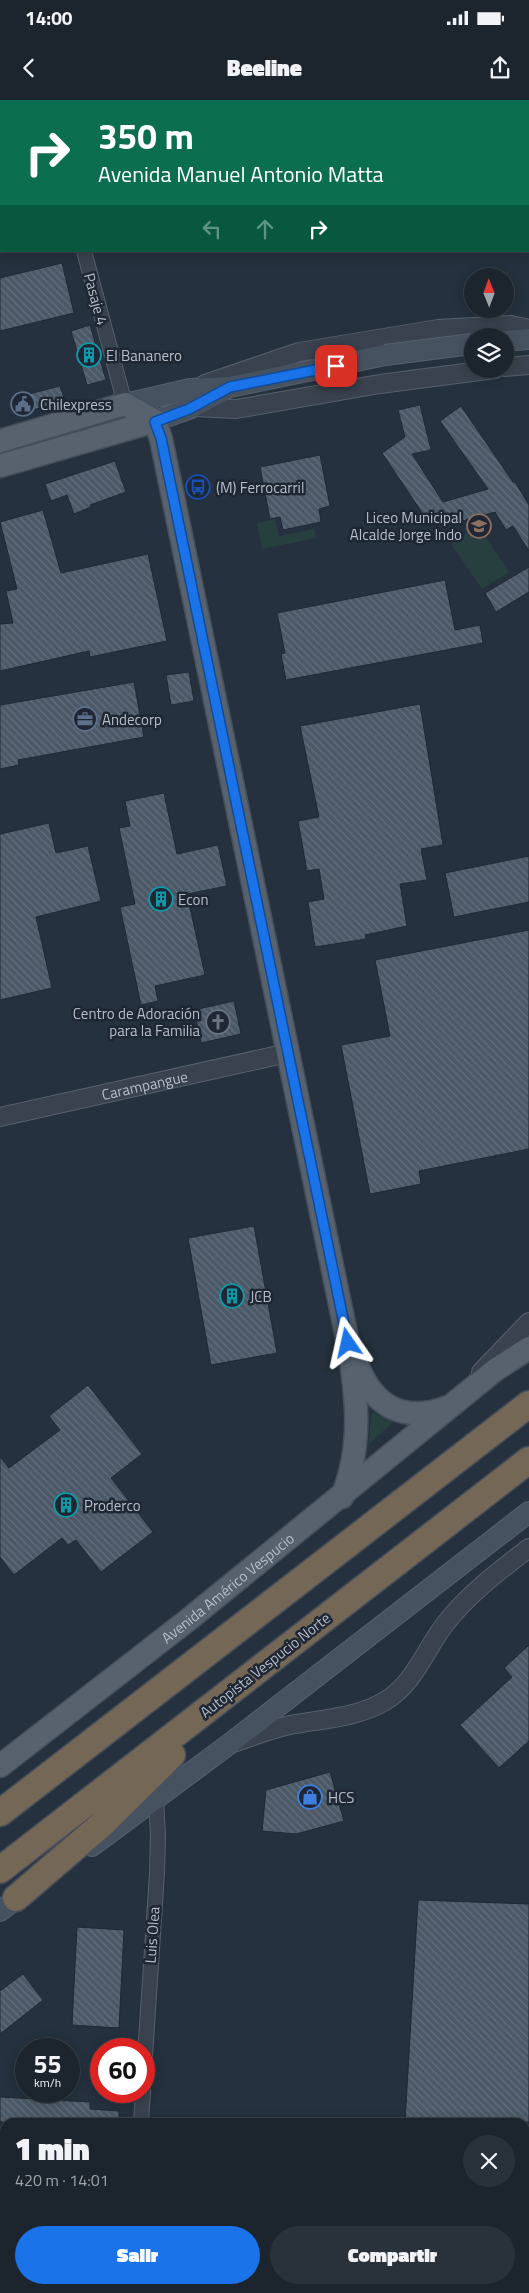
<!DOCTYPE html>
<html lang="es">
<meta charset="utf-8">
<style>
body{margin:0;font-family:"Titillium Web",sans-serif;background:#29313a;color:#f1f3f6;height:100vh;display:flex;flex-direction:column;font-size:19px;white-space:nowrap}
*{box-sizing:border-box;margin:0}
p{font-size:16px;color:#a0a5aa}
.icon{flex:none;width:28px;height:28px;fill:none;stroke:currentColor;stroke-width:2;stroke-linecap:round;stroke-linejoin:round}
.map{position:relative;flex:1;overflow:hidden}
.drawer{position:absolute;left:0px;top:2018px;width:530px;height:176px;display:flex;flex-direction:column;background:#1c252e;border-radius:15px 15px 0 0;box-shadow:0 2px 12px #0003,0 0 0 1px #3a424a}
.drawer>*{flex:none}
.banner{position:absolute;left:0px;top:0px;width:530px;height:152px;box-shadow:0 2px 12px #0003,0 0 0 1px #3a424a;background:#0b6e4f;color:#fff;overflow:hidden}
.needle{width:32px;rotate:359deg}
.controls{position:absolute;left:464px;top:168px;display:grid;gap:10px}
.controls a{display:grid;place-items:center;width:50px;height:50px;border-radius:50%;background:#1c252e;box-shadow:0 2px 12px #0003,0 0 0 1px #3a424a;font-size:25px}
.speed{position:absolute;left:15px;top:1938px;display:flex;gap:10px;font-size:25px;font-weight:700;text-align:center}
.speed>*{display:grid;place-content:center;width:65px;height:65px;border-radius:50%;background:#1c252e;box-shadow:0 2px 12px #0003,0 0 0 1px #3a424a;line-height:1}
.speed small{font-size:12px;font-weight:400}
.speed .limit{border:8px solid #d22;background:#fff;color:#111}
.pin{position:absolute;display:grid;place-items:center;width:42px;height:42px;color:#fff;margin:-21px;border-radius:10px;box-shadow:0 2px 8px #0006}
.me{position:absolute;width:55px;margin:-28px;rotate:349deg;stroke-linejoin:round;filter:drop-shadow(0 0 4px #0008)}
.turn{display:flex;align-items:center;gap:18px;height:105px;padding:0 15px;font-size:22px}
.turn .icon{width:65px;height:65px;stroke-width:2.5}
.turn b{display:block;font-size:35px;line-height:42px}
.lanes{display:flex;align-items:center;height:48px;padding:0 15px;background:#0003;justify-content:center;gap:25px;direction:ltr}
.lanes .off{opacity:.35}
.round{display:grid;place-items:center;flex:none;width:52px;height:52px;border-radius:26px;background:#29313a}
.headline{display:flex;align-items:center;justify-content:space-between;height:85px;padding:0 15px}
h1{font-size:30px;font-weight:800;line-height:38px}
.action{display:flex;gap:10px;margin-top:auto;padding:10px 15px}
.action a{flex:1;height:58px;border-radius:30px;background:#1a73e8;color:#fff;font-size:20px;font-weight:800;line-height:58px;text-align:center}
.action a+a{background:#29313a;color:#f1f3f6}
.status{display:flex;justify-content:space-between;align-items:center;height:35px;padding:0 25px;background:#1c252e;direction:ltr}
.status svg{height:14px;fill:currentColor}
header{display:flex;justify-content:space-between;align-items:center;height:65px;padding:0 15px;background:#1c252e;font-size:22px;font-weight:800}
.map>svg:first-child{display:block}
.grass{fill:#283f40}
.building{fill:url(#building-back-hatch);stroke:#202935}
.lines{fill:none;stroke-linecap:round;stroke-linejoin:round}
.minor-casing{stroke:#57606c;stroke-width:16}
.tertiary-casing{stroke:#57606c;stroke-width:20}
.secondary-casing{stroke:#57606c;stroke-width:22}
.primary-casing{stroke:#454e5a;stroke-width:25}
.motorway-casing{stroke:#444d59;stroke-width:29}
.minor{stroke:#39424e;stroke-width:14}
.tertiary{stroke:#39424e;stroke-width:18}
.secondary{stroke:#475261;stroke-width:20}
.primary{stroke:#57626e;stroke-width:22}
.motorway{stroke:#746756;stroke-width:26}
.rail-casing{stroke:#5b6775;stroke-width:5.5}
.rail{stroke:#1e2733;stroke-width:4;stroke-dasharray:11;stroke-linecap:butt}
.secondary-bridge-casing{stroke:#57606c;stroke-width:22;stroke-linecap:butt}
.secondary-bridge{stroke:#475261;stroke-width:20}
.route-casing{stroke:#114b97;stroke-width:12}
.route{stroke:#1a73e8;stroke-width:9}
.labels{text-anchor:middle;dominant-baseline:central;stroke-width:5;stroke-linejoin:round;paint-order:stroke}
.street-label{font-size:15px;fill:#b5bdc9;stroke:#1e2733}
.poi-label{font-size:15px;fill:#b5bdc9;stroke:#1e2733;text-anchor:start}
</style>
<div class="status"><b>14:00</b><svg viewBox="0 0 49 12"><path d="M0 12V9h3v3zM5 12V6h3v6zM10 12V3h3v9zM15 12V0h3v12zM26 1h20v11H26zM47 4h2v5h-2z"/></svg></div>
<header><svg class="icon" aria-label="back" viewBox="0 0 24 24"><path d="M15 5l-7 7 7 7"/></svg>Beeline<svg class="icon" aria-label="share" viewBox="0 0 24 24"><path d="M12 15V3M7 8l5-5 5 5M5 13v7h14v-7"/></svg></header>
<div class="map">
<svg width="529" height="2193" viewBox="0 0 529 2193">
<defs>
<pattern id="building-back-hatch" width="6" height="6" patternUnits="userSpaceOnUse" patternTransform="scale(1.25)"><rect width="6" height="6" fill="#4b5867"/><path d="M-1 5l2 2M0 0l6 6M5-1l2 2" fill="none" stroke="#636e7b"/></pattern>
</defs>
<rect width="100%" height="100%" fill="#25313e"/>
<path class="grass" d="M275 419 279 436 314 429 316 438 262 449 257 423Z
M478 426 509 472 482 489 451 444Z
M372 1312 393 1322 368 1345Z"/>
<path class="building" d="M62 163 74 213 0 231V178Z
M90 225 106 280 87 285 71 231Z
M60 286 65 301 15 315 10 299Z
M420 305 431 350 412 354 443 402 488 389 440 321 461 306 513 382H515L529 405V451L513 426 506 430 495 412 455 423 452 412 431 426 382 353 405 337 398 310Z
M320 355 330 406 319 409 321 422 283 430 280 417 270 419 260 367Z
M115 361 126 392 90 405 91 407 74 414 67 395 51 401 45 384Z
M43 410 61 473 148 454 167 541 90 557 89 551 0 571V524L13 523 6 491 17 489 0 422Z
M529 467V492L496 512 485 493Z
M445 480 455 530 480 525 483 543 286 580 281 554 285 553 277 513Z
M189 572 194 601 171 605 166 575Z
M134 582 144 637 18 660 19 665 0 669V605Z
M420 604 443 745 421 749 427 780 400 784 407 826 365 835 366 839 315 847 308 802 324 799 319 769 307 771 298 721 319 717 300 626Z
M164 693 177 754 218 745 227 786 187 794 205 875 155 886 158 901 141 905 120 807 135 804 119 728 130 726 125 701Z
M49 723 56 753 88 746 101 801 36 817 52 888 0 900V734Z
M529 756V802L454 817 445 773Z
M529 830V1049L419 1071 421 1084 370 1094 341 945 390 936 375 860Z
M234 901 241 934 201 943 194 910Z
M254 1126 277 1253 211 1265 188 1138Z
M88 1285 142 1354 111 1378 153 1432 101 1472 76 1440 68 1445 62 1438 14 1475 0 1457V1357L9 1368 60 1330 49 1316Z
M529 1545V1641L499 1668 460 1625 512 1577 504 1568Z
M330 1672 344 1721 296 1734 262 1731 266 1690Z
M418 1800 529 1804V2022H405Z
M77 1827 124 1830 119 1928 72 1925Z
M23 1874 43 1900 0 1934V1891Z
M0 1997 90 2002V2009L119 2011V2022H0Z"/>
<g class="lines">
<g class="minor-casing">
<path id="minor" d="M84 151 125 304
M144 1971 157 1773 158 1735 156 1699
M141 2022 143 1991
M131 2193V2189"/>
</g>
<g class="tertiary-casing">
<g id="tertiary">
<path d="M505 267 529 265"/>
<path d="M205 284 299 252 438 229 511 225 529 229"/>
<path d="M194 307 236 309 380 284 495 269"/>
<path id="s1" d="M0 1017 288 953"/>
<path d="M481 1272 529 1222"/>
<path d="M236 1642C253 1636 271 1629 290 1625 321 1619 357 1618 385 1601 414 1584 425 1550 445 1524 468 1494 499 1471 529 1448"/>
</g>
</g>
<g class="secondary-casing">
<path id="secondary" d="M505 241 529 239
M125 304 190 289 230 287 385 255
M155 321 189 309 224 290
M92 1746 228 1645 529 1412
M0 1811 27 1791"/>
</g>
<g class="primary-casing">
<g id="primary">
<path d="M0 341 125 304 155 321 161 339 348 1243C357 1296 363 1345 342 1397"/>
<path d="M0 366 155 321"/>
<path d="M358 1267C375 1308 405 1323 448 1307"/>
<path id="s2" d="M0 1666 188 1520 495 1270 529 1248"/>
</g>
</g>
<g class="motorway-casing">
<path id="motorway" d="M0 1713 529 1304
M0 1770 529 1360
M16 1798 101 1725 172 1655"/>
</g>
<use href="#minor" class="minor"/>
<use href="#tertiary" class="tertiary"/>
<use href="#secondary" class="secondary"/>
<use href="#primary" class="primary"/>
<use href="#motorway" class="motorway"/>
<g class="rail-casing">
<path id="rail" d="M416 0 417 1
M529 147V148"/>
</g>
<use href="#rail" class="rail"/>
<g class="secondary-bridge-casing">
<path id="secondary-bridge" d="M385 255 472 244"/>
</g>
<use href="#secondary-bridge" class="secondary-bridge"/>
</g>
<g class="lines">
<g class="route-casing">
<path id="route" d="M336 266 230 287 189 309 155 322 161 338 348 1243"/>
</g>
<use href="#route" class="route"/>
</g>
<defs>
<g id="building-ring" transform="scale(1.25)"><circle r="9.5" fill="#1e2733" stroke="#0f9aa8" stroke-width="1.5"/><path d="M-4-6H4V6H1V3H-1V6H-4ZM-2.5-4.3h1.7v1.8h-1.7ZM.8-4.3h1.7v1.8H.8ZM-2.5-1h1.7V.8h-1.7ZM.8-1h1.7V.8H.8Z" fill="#0f9aa8"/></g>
<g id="civic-ring" transform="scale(1.25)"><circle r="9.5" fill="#1e2733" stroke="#5c6f8a" stroke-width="1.5"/><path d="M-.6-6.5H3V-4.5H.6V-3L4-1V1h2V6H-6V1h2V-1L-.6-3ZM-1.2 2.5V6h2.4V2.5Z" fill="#5c6f8a"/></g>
<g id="bus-ring" transform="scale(1.25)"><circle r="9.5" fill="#1e2733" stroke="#1a4fb4" stroke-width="1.5"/><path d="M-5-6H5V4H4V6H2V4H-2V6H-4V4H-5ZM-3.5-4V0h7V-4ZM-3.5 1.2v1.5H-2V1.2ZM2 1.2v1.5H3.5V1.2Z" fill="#1a4fb4"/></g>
<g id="school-ring" transform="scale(1.25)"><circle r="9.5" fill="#1e2733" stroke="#8d6e63" stroke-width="1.5"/><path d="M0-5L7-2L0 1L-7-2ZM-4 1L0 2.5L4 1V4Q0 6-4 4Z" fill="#8d6e63"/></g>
<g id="office-ring" transform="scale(1.25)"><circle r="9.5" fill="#1e2733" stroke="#5c6f8a" stroke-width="1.5"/><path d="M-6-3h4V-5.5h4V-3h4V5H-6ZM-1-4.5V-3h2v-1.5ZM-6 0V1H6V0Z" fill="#5c6f8a"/></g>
<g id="church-ring" transform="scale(1.25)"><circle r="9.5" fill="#1e2733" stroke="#6b7280" stroke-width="1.5"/><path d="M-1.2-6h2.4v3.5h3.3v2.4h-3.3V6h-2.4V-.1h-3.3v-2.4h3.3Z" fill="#6b7280"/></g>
<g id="shop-ring" transform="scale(1.25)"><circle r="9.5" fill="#1e2733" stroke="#3f7fe0" stroke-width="1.5"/><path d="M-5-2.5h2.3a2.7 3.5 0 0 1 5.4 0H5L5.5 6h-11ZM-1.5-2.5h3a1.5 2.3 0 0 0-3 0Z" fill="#3f7fe0"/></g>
</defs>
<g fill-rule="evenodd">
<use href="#building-ring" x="89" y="255"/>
<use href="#civic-ring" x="23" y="304"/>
<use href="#bus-ring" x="198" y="387"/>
<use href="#school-ring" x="479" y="426"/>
<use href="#office-ring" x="85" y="619"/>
<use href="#building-ring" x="161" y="799"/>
<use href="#church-ring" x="218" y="922"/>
<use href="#building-ring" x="232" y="1196"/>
<use href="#building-ring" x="66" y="1405"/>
<use href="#shop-ring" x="310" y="1697"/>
</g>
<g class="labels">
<g class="street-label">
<text transform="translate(96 199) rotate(75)">Pasaje 4</text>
<text stroke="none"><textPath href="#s1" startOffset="148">Carampangue</textPath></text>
<text stroke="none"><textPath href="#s2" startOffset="289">Avenida Américo Vespucio</textPath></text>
<text transform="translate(265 1565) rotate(-38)">Autopista Vespucio Norte</text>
<text transform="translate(152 1835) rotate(-86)">Luis Olea</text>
</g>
<g class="poi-label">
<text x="106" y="255">El Bananero</text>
<text x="40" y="304">Chilexpress</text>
<text x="216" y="387">(M) Ferrocarril</text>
<text x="462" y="417" text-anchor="end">Liceo Municipal<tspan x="462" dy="17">Alcalde Jorge Indo</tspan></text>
<text x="102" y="619">Andecorp</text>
<text x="178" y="799">Econ</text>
<text x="200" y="913" text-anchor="end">Centro de Adoración<tspan x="200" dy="17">para la Familia</tspan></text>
<text x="250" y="1196">JCB</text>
<text x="84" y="1405">Proderco</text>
<text x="328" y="1697">HCS</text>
</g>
</g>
</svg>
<div class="controls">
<a><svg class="needle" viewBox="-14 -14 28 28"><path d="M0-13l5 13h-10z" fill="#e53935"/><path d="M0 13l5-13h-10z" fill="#a0a5aa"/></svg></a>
<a><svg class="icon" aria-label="layers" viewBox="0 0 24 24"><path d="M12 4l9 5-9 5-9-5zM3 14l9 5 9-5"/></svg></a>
</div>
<div class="speed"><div>55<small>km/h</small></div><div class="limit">60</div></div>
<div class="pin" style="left:336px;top:266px;background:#d93025"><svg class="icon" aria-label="arrive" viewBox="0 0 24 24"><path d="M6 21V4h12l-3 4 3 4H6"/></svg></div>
<svg class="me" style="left:348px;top:1243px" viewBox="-20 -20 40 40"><path d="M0-17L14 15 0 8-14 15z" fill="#1a73e8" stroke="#fff" stroke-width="4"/></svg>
<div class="banner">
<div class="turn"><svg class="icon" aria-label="right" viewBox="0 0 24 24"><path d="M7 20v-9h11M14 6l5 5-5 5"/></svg><div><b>350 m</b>Avenida Manuel Antonio Matta</div></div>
<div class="lanes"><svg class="icon off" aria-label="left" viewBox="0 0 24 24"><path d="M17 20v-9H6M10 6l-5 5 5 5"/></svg><svg class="icon off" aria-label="ahead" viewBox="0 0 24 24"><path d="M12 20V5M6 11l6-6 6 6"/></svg><svg class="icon" aria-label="right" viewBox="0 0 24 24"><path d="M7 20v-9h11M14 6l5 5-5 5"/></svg></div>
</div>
<section class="drawer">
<div class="headline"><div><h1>1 min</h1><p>420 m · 14:01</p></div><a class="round"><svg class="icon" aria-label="close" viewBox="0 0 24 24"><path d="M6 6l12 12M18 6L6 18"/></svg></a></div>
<div class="action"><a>Salir</a><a>Compartir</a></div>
</section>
</div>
